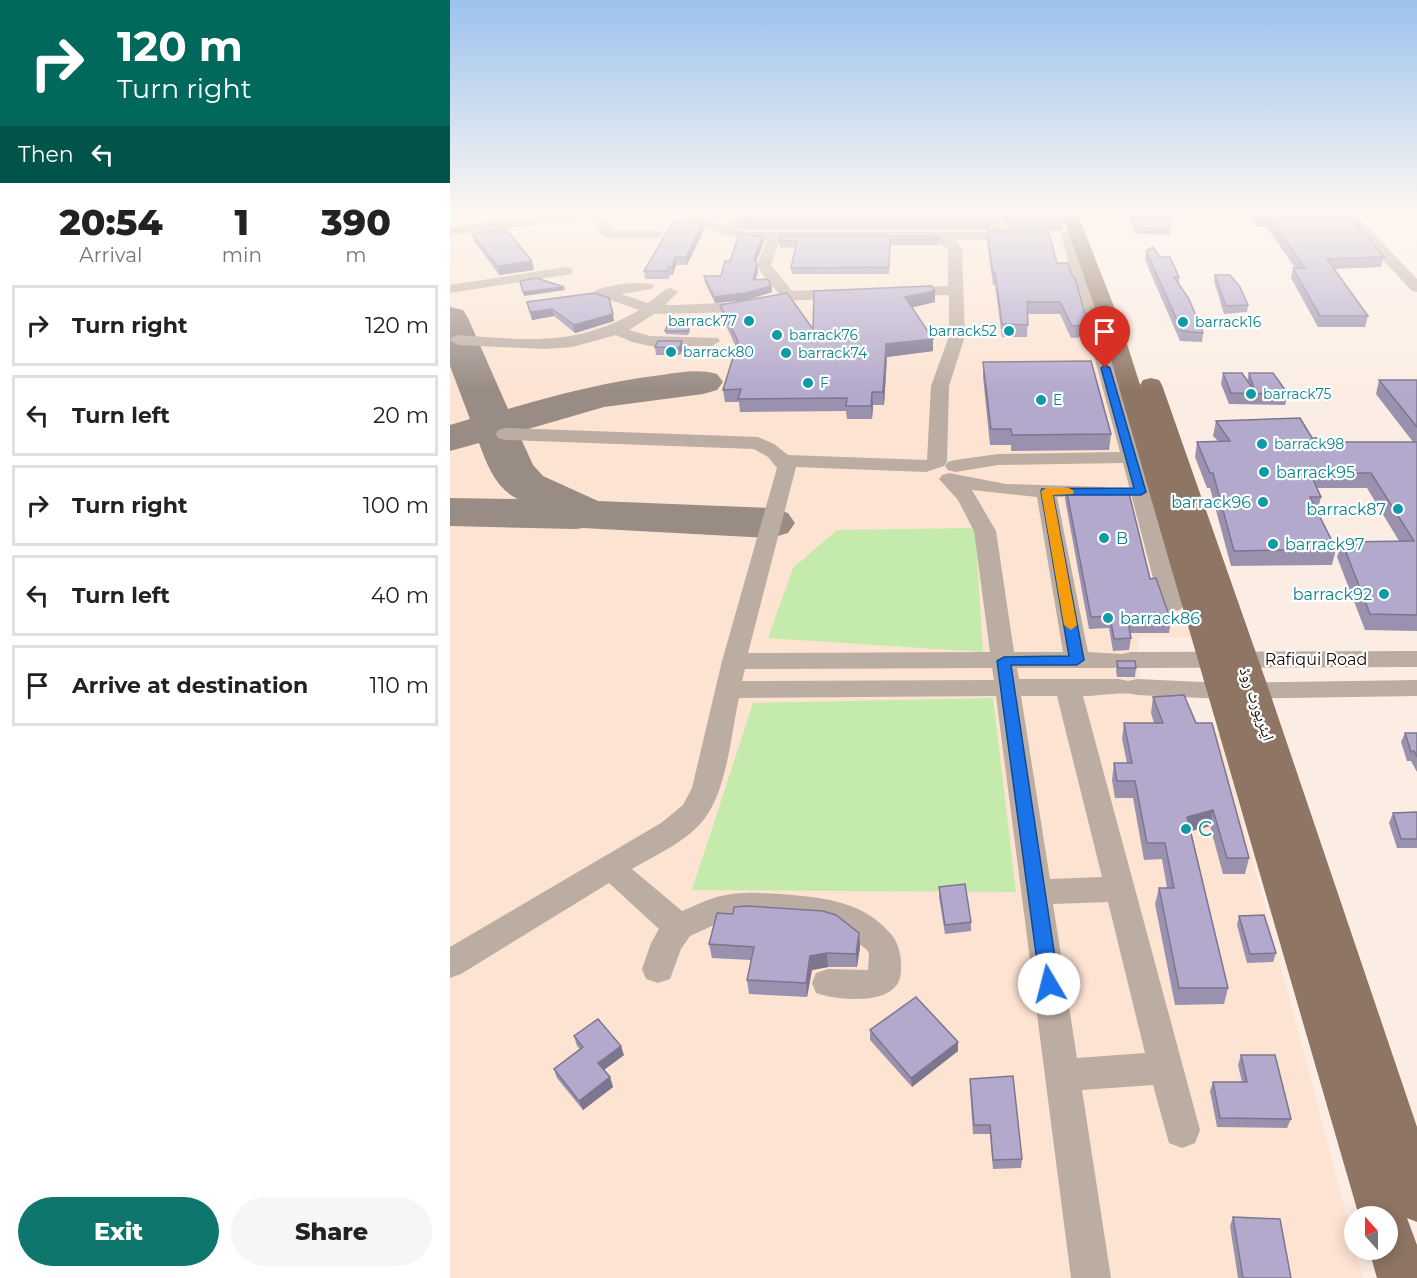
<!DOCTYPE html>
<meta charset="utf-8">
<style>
body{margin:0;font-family:Montserrat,"Noto Naskh Arabic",sans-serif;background:#f6f6f6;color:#222;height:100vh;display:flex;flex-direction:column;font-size:22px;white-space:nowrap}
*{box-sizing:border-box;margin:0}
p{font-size:20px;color:#767676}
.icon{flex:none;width:33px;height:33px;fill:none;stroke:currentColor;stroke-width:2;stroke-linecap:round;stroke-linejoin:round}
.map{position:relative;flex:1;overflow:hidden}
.sheet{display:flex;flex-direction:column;background:#fff;width:450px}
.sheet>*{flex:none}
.banner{background:#00695c;color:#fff;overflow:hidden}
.needle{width:39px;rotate:339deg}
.tools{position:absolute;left:894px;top:1206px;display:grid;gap:12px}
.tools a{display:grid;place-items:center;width:54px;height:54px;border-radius:50%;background:#fff;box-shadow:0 3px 15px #0003;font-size:30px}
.pin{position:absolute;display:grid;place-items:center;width:51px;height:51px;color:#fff;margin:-62px -26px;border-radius:50% 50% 50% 0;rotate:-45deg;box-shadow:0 0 6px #0007}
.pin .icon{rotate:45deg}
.me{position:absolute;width:66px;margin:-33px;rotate:352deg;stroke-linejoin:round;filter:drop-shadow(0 0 4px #0008)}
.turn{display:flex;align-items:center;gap:21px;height:126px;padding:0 18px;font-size:27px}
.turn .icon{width:78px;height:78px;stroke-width:2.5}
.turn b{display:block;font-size:42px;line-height:51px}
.then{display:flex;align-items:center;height:57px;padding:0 18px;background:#0003;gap:12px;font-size:22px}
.eta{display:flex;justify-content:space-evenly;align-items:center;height:102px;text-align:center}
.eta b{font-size:36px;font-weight:800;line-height:42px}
.cta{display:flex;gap:12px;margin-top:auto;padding:12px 18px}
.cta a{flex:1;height:69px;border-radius:36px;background:#0f766e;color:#fff;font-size:24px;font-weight:800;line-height:69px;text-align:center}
.cta a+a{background:#f6f6f6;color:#222}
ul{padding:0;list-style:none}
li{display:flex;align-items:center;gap:18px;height:81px;margin:0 12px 9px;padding:0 6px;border:3px solid #e0e0e0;border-radius:0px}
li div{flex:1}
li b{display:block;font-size:22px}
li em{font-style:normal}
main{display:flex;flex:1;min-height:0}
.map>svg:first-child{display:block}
.built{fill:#fce3d2}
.green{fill:#c4eaac}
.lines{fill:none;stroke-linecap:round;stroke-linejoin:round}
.taxiway{fill:#988c84;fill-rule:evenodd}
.minor{fill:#bcada3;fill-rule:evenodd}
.major{fill:#8f7563;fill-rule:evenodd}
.wall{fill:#9a91af}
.shaded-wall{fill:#7d768f}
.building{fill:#b3a9cc;stroke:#7d768f;stroke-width:1.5}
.route{fill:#1a73e8;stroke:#114b97;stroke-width:1.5}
.slow{fill:#f59e0b}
.culture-dot{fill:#0f9aa8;stroke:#fff;stroke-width:2}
.labels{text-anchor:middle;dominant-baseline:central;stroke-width:4.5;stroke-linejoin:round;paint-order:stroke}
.far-culture-label{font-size:14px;fill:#0d838f;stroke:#fff;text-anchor:start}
.culture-label{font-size:16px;fill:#0d838f;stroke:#fff;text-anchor:start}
.street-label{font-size:16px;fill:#130903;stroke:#fff}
.near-culture-label{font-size:20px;fill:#0d838f;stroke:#fff;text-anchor:start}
</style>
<main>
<section class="sheet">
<div class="banner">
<div class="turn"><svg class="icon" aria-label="right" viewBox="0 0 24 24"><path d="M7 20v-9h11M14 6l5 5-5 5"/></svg><div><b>120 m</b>Turn right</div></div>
<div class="then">Then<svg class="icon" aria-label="left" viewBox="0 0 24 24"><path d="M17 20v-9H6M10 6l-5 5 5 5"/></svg></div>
</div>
<div class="eta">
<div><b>20:54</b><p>Arrival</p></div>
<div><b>1</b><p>min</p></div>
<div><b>390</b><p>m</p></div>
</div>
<ul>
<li><svg class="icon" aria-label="right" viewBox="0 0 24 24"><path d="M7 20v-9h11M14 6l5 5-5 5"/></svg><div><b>Turn right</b></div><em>120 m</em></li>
<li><svg class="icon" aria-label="left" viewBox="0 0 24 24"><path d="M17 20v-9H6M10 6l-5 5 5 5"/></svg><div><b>Turn left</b></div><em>20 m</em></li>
<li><svg class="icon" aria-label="right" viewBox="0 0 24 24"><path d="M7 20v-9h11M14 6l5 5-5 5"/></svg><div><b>Turn right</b></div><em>100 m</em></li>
<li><svg class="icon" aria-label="left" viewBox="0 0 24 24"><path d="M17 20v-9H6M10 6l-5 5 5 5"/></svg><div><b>Turn left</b></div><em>40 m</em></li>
<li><svg class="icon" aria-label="arrive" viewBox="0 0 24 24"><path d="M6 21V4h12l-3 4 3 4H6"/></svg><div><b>Arrive at destination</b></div><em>110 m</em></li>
</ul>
<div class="cta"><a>Exit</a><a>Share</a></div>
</section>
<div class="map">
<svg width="967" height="1278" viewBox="0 0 967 1278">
<rect width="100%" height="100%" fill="#fbede3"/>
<path class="built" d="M137 212H616L748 637H689L687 660 692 686 740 727 770 735 913 1278H0V228Z"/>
<path class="green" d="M525 528 533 652 318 638 343 568 387 530Z
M543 698 566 892 242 890 303 703Z"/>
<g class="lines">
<path class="taxiway" d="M0 307 13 310 18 318 58 409C109 394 159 381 212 375 231 372 249 369 267 374L273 382 267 390 253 394 154 407 68 432 83 465 93 476 148 501 321 508 338 513 345 523 338 533 321 538 133 528 126 529 0 526V498L68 499C46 489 37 465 29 443L0 451V425L20 419 0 366Z"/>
<path class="minor" d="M122 212H161L156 216 161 230H207L214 234 207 238H156L149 234 143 217 0 235V227Z
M218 212H237L273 225 292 218 293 216 291 212H304L306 215 302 224 286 230 300 232H544L537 212H549L557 232H569L576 236 569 240H506L512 249 515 336 499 386 497 462 494 466 476 472 346 467 298 653 540 652 524 531 508 500 489 479 492 475 499 473 556 484 655 487 658 491 655 495 607 497 638 652 672 654 681 652 967 651V667L681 668 672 666 664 668H567L569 679H669L678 681 687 679 774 683 967 680V696L774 699 687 695C673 691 649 696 633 696L750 1130 745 1143 732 1148 719 1143 703 1085 632 1090 661 1278H621L546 696 289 698C281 735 277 788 255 818 238 841 206 855 182 869L232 911C245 906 257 899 271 896 290 891 310 893 330 894 369 897 411 900 439 932 448 941 451 953 451 965 451 973 451 981 445 987 431 1004 385 1000 366 993L362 983 366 973 378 969 418 970 419 954 417 950 388 927 375 923 299 918 275 920 240 936 231 949 220 979 208 983 196 979 192 969 201 943 209 929 159 883 11 974 0 978V947L211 823 233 805 242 788 272 661 327 468 318 457 304 449 55 440 48 438 46 434 48 430 55 428 308 437 324 444 338 455 477 460 481 386 499 336V295L453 296 446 292 453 288 498 286V249L485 240H330L321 265 342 291 397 289 405 294 402 297 338 301 295 312 204 314 179 330 200 336 268 338 270 341 262 346H200L182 342 166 335 122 347 95 349 8 345 0 340 2 337 8 335C78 340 126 347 189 310L146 295 144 292C150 285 198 279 204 286L202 289 171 294 198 303 216 289 221 288 228 292 215 305H225L295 302 329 294 314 277 307 265 317 240 277 236ZM522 490 587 497 613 652H564L546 531ZM542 668 544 680 292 681 295 669ZM571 696H607L652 877 600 879ZM658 902 695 1053 627 1058 603 904Z
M903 216 908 217 967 279V292L962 291 898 223 896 220 898 217Z
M618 230 625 234 734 605 730 610 722 612 714 610 710 605 673 463 548 465 505 472 498 470 495 466 498 462 505 460 548 454 670 452 611 234Z
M116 267 121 268 123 271 121 274 0 293V285Z"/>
<path class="major" d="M611 212H627L670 322 693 394 690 385 693 380 701 378 709 380 712 385 819 690 967 1127V1222L957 1218 967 1245V1278H927L919 1250H938V1216H909L650 322Z"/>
</g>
<path class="wall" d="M259 212H271L267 220 263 219Z
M290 212H323L297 215 292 217 296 219 541 222V230H300L288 227 287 219 290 216Z
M550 212H610L613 223 612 231 599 230 607 263 638 325 637 337 621 338 610 314H578L577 337H552L545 285H543L537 242V231L588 230H559Z
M678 212H721L720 235 685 234Z
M798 212H897L934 257 931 267 884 269 918 316 915 327H868L841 278 843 268H845L817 227H807Z
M254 230 237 265H226L223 275H220L219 279H195L194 271Z
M22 234 82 261 84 270 49 275 25 242Z
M331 236 489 239V245H441L439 274H342L341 268 346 247 330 248 329 241Z
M314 242 306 262 308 271 306 279 321 286 322 292 297 300 265 303 255 283 254 276H271L280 261Z
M696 251 710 257 729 277V284L753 333 752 342 730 341 695 260Z
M765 275 798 305 797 312 774 314 764 281Z
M485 291V302L462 307 483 351 437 357 434 405H423L422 419H397L396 411 290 412 289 402H275L273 390 286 347 272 317 270 305 363 329Z
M77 302 164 321 125 333 104 316 82 320Z
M236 322 235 327 240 331 238 335 216 334 215 331Z
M232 341 233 348 230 355H206L205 347Z
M533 362 661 434 659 450 561 451V445H540L533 377Z
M773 373 797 381 799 373 838 394 835 405 779 404 771 384Z
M929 380H967V631L915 630 887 557 892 542 949 541 917 488H867L871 497 867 512 886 549 882 565 781 566 760 488H757L745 457 747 442 768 441 763 436 766 421 862 438 871 442H963L926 394Z
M616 488 700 579 721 621 719 633H680L681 638 679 650 663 651 659 628 639 629 615 499Z
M667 661 686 668 685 677H667L666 670Z
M703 697 799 858 795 874H773L760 826 741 831 778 988 774 1004 725 1005 705 904 709 888H717L712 859 694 860 683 798H665L662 780 664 763H677L672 739 674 723H704L701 713Z
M955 733H967V772L961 761H957L951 742Z
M967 812V848H947L939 823 943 813Z
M489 887 521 922V931L495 934 489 897Z
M789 916 826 953 823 962 797 963 787 925Z
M409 933 410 947 407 967H378L362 970 357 997 299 994 297 980 301 960 262 958 259 944Z
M420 1030 508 1042V1051L462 1087 420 1040Z
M124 1036 174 1055 154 1070 160 1077 163 1087 133 1110 107 1078 104 1069 130 1049 127 1046Z
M791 1055 841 1119 837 1128 767 1127 760 1091 763 1082H792L788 1065Z
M520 1079 572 1159 571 1168 543 1169 540 1134H523L520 1088Z
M783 1217 841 1278H788L780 1226Z"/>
<path class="shaded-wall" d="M269 212H271L267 220 266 217Z
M290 212H323L297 215 290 218Z
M253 222 254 230 237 265 236 257Z
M313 236 314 242 305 264 304 258Z
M225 257 226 265 223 275 222 267Z
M82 261 84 270 49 275 47 266Z
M307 264 308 271 304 286 303 280Z
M321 286 322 292 297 300 265 303 264 297Z
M114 287 115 290 74 296 73 292Z
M485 291V302L456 309 455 297Z
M102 309 104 316 82 320 80 312Z
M163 314 164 321 125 333 124 325Z
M483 339V351L437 357 434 405 433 392 436 344Z
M232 341 233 348 230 355 229 348Z
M422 392 423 405 422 419 421 406Z
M763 810 760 826 734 833 737 817Z
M409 933 410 947 407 967 406 954Z
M377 953 378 967 362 970 357 997 356 983 360 956Z
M508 1042V1051L462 1087 461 1078Z
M171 1046 174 1055 151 1072 148 1063Z
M160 1077 163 1087 133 1110 129 1101Z"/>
<path class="building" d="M260 212H269L266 217 262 216Z
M370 212H538L541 222H299L287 219 288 215 296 219Z
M554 212H610L613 223 559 222Z
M680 212H721L720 229 686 228Z
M806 212H897L934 257 877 259 918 316H870L843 268H855L819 218 809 217Z
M223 222H253L236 257H225L222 267H218V271H194Z
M54 227 82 261 47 266 22 234 53 229Z
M598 230 607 263H618L623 278H625L638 325 622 326 610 302H577L578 325 552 324 545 273H543L537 231Z
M289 234 313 236 304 258 307 264 303 280 318 279 321 286 296 293 264 297 254 276H271L275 261H280Z
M331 236H484L489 239H440L439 267 341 268 347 241H329Z
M703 247 710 257H720L729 277H724L739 299 753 333 732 331 696 251Z
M765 275H780L790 287 798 305 776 306Z
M86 278 114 287 73 292 70 281Z
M481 286 485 291 455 297 483 339 436 344 433 392H422L421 406H396L397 398 288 399 291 389 273 390 288 341 270 305 337 293 363 329 364 291Z
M144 293 159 298 163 314 124 325 102 309 80 312 77 302Z
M236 318 233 327H239L238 331H215L220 319Z
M208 341H232L229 348 205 347Z
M641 361 661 434 562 435 561 429H541L533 362Z
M773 373H792L805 392 799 373H823L838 394 781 393Z
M929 380H967V427Z
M850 418 862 438H868L871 442H967V615L920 614 892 542 964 541 921 473H860L871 497H860L886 549 784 551 763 473H760L747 442 780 441 766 421Z
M616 488 678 489 700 579 706 578 721 621 678 622 681 638 664 639 660 616 641 617Z
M667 661H685L686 668H668Z
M734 695 746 723H762L799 858H777L763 810 737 817 778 988H729L709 888H724L715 843H697L685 781H667L664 763H682L674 723H713L703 697Z
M955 733H967V757L964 751 961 752Z
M967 812V839H951L943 813Z
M515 884 521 922 495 925 489 887Z
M297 906 373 911 386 915 409 933 406 954 377 953 360 956 356 983 297 980 304 947 259 944 267 913 283 914 284 907Z
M814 915 826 953 800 954 789 916Z
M466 997 508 1042 461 1078 420 1030Z
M148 1019 171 1046 148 1063 160 1077 129 1101 104 1069 133 1047 124 1036Z
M791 1055H825L841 1119 770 1118 763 1082H797Z
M563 1076 572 1159 543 1160 540 1125H524L520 1079Z
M783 1217 830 1219 841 1278H793Z"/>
<linearGradient id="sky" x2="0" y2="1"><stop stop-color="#9bc2ed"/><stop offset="0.54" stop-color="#fdf7f2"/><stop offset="1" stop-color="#fdf7f2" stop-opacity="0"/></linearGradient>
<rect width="967" height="391" fill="url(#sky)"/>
<path class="route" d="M655 365 660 368 696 492 691 495H603L634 660 627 665H561L609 984 606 989 599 992 593 989 590 984 547 661 554 657 619 656 591 491 592 489 684 488 651 368Z"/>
<path class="slow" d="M619 488 624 491 623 494 603 495 627 625 621 630 614 625 591 491 596 488Z"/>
<g class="culture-dot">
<circle cx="299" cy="321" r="6"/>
<circle cx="733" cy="322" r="6"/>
<circle cx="559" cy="331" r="6"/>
<circle cx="327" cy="335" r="6"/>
<circle cx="221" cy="352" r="6"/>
<circle cx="336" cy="353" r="6"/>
<circle cx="358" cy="383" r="6"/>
<circle cx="801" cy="394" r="6"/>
<circle cx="591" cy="400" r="6"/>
<circle cx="812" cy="444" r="6"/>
<circle cx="814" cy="472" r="6"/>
<circle cx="813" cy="502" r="6"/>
<circle cx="948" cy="509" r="6"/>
<circle cx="654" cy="538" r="6"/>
<circle cx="823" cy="544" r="6"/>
<circle cx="934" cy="594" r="6"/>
<circle cx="658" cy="618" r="6"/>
<circle cx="736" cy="829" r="6"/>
</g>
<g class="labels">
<g class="far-culture-label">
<text x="287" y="321" text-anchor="end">barrack77</text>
<text x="745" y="322">barrack16</text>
<text x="547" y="331" text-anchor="end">barrack52</text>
<text x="339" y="335">barrack76</text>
<text x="233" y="352">barrack80</text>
<text x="348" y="353">barrack74</text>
<text x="370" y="383">F</text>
<text x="813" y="394">barrack75</text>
<text x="603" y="400">E</text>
<text x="824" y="444">barrack98</text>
</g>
<g class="culture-label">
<text x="826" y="472">barrack95</text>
<text x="801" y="502" text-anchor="end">barrack96</text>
<text x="936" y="509" text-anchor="end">barrack87</text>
<text x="666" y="538">B</text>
<text x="835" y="544">barrack97</text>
<text x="922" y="594" text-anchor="end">barrack92</text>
<text x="670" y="618">barrack86</text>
</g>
<g class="street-label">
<text x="866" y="659">Rafiqui Road</text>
<text transform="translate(807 704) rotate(71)">ایئرپورٹ روڈ</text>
</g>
<g class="near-culture-label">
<text x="748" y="829">C</text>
</g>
</g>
</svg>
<div class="tools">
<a><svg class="needle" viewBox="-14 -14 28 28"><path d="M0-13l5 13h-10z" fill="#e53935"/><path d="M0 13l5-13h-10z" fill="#767676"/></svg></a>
</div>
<div class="pin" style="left:655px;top:368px;background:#d93025"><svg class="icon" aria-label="arrive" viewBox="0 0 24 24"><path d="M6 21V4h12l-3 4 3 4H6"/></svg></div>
<svg class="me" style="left:599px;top:984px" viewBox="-20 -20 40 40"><circle r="19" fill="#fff"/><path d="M0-13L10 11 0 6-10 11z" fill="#1a73e8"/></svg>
</div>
</main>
